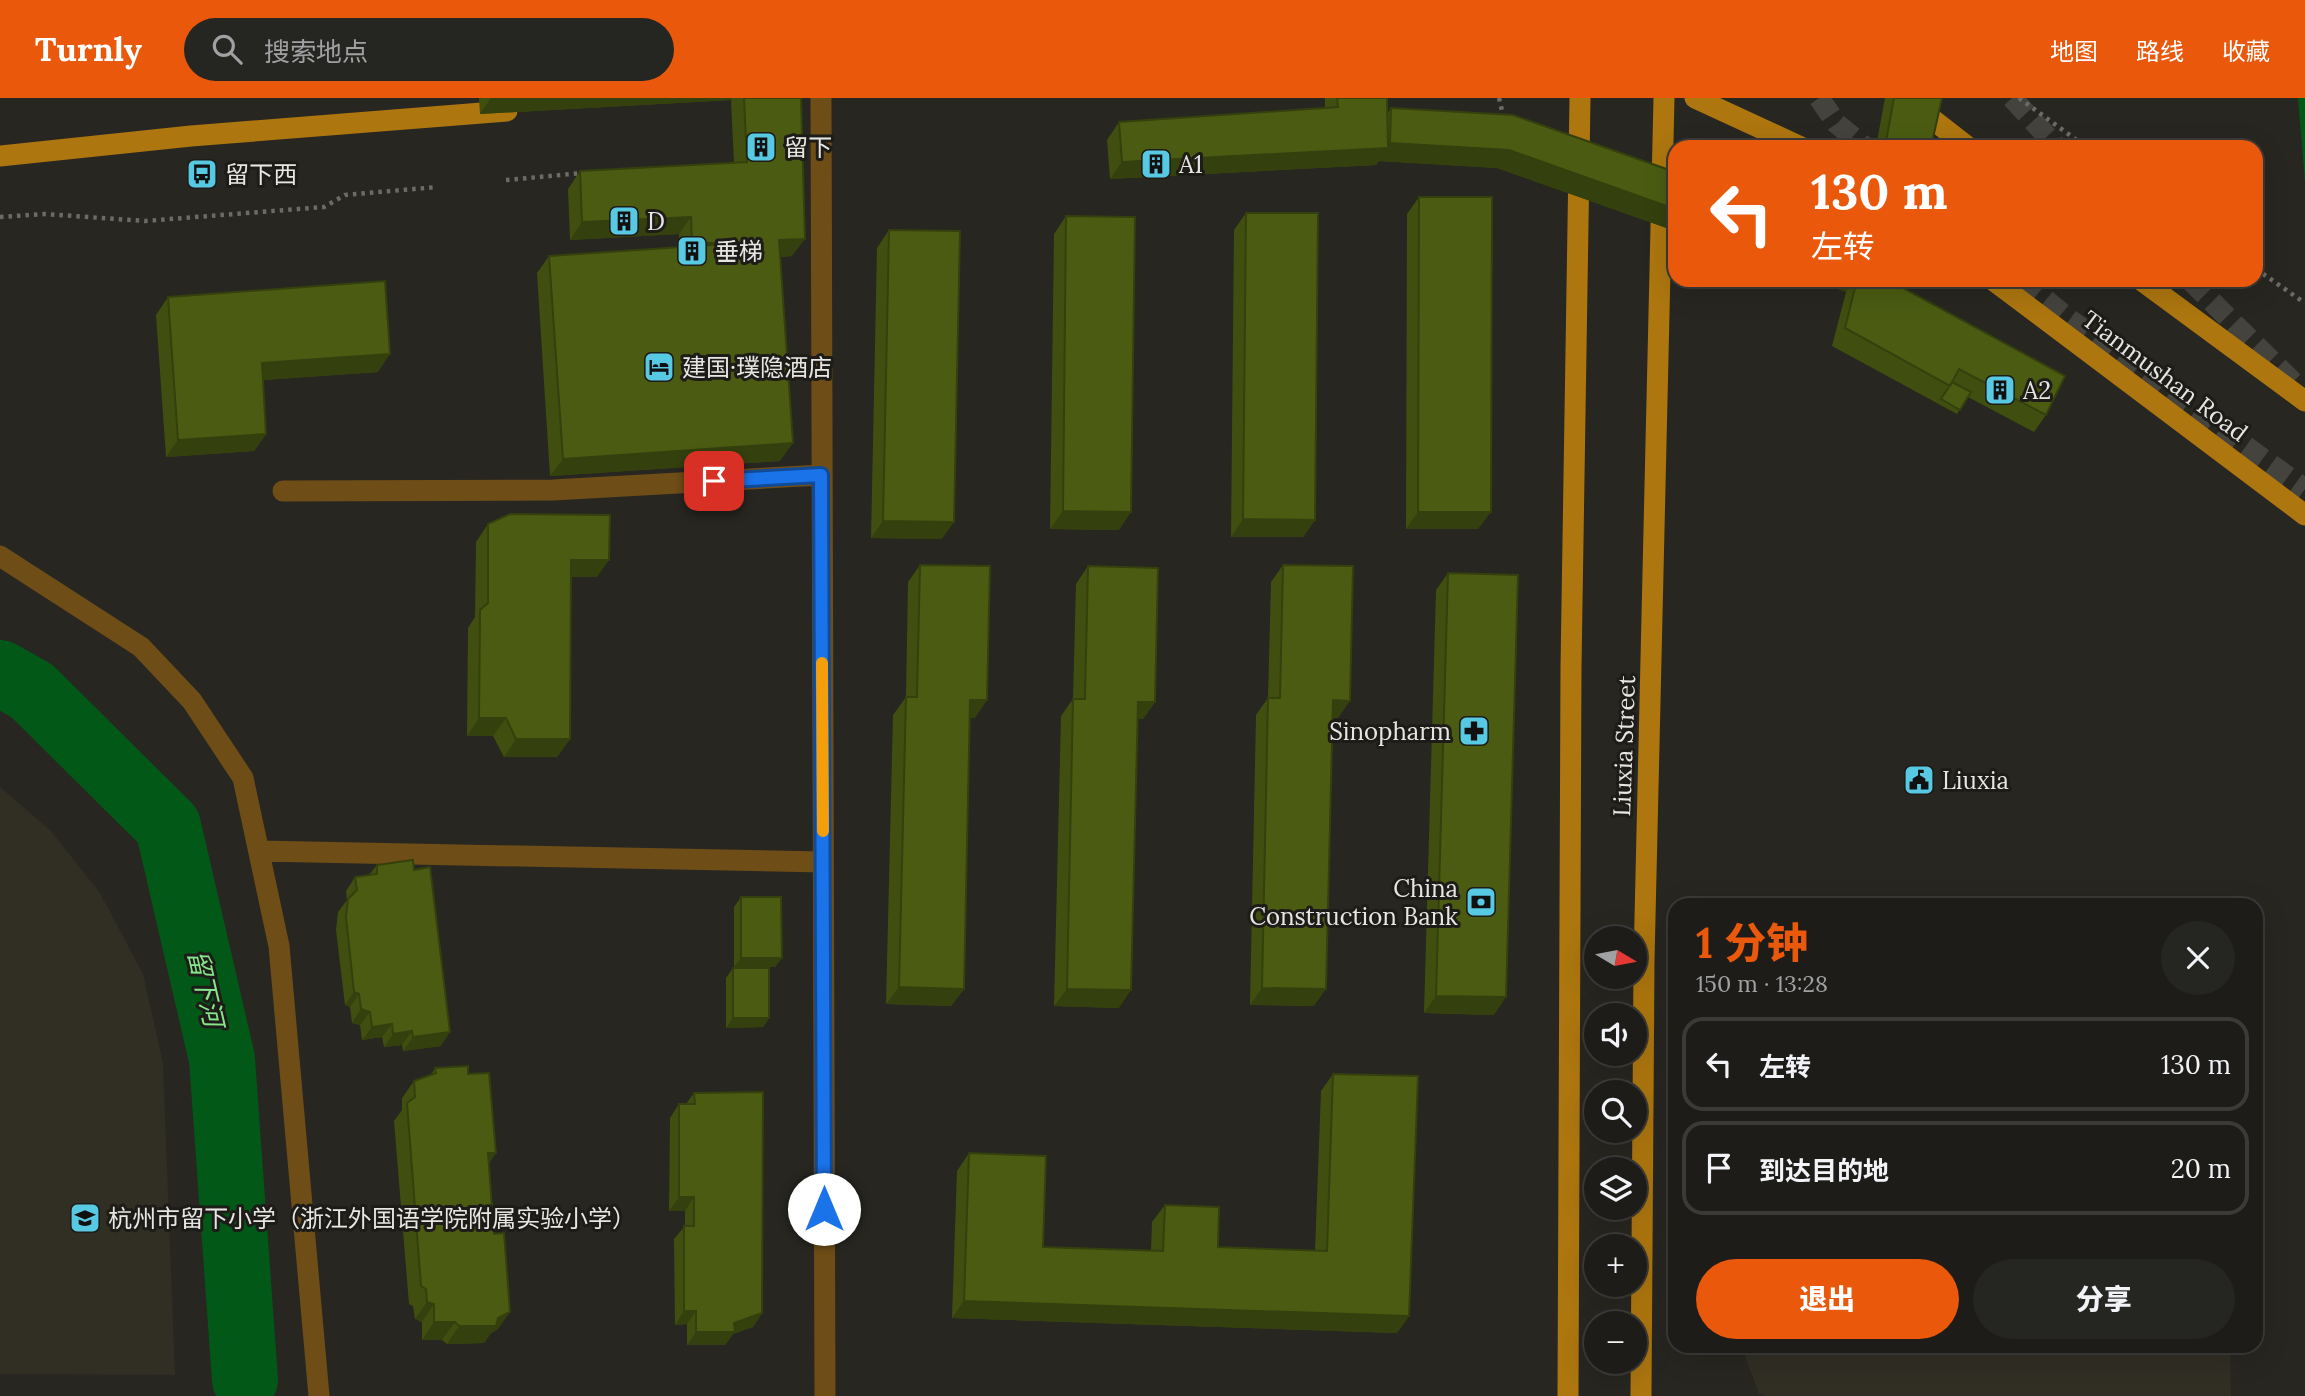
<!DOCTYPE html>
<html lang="zh">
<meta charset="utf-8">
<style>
body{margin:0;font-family:Lora,"Noto Sans SC",serif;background:#252522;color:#f1f3f6;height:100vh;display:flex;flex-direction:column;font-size:26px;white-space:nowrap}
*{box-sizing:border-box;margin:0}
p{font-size:23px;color:#a0a1a2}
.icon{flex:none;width:38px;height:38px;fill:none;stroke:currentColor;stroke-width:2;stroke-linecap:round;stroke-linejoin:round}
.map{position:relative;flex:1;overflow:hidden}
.sheet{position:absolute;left:1668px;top:800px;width:595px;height:455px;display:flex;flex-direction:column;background:#1d1c19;border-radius:21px;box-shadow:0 7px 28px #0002,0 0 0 2px #3b3a38}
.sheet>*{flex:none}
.top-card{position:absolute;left:1668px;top:42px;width:595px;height:147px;border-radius:21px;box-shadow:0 7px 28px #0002,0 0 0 2px #3b3a38;background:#ea580c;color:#fff;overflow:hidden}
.needle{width:46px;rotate:100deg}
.controls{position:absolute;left:1584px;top:828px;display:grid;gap:14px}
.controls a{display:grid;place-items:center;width:63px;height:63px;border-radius:50%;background:#1d1c19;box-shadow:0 7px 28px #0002,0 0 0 2px #3b3a38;font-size:35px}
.pin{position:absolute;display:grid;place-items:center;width:60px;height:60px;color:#fff;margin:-30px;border-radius:14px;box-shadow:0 4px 10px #0006}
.me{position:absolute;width:77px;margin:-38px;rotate:0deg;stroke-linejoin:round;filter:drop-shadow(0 0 5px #0008)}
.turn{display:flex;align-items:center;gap:24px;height:147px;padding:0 28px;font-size:32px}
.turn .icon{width:91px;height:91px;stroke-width:2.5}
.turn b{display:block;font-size:49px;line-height:60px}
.round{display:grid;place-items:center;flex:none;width:74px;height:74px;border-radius:37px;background:#252522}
.overview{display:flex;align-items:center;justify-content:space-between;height:119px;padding:0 28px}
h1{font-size:42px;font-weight:800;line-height:52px;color:#ea580c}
.cta{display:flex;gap:14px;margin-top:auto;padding:14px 28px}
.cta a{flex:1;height:80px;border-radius:42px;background:#ea580c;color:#fff;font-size:28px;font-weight:800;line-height:80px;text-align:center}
.cta a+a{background:#252522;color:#f1f3f6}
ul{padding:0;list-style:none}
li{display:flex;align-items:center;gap:21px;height:94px;margin:0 14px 10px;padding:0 14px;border:4px solid #3b3a38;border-radius:21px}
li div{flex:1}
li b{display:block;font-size:26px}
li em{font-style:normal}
header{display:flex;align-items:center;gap:42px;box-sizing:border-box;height:98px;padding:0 35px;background:#ea580c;color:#fff}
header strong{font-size:33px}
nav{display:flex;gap:38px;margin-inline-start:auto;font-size:24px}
.search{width:490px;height:63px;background:#252522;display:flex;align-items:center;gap:18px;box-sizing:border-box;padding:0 24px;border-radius:38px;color:#a0a1a2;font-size:26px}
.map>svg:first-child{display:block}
.built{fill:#312f24}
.water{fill:#025817}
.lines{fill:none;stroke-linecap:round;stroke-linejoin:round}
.river{stroke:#025817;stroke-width:66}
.highway-tunnel{stroke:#44433e;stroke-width:21;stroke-dasharray:21 10;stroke-linecap:butt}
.path{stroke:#6c6b67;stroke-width:4.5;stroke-dasharray:3.5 5;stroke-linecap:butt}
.minor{stroke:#6f4d17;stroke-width:21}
.major{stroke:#ad760f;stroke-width:21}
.wall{fill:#404f0f}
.shaded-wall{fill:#34400d}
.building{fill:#4b5c12;stroke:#34400d;stroke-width:2}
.route-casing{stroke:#114b97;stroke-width:18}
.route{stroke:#1a73e8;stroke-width:12}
.slow{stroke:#f59e0b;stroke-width:12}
.labels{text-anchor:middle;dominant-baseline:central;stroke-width:6;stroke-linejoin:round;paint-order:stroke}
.poi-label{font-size:24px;fill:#e7e6e3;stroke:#1d1c18;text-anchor:start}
.street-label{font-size:24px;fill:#e7e6e3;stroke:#1d1c18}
.water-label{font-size:26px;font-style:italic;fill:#86e68c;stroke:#1d1c18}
</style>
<header>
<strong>Turnly</strong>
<div class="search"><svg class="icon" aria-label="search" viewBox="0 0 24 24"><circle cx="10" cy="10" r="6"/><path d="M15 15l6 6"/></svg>搜索地点</div>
<nav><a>地图</a><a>路线</a><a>收藏</a></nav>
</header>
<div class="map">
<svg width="2305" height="1298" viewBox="0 0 2305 1298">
<rect width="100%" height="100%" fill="#272621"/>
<path class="built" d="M0 689 51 733 100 795 143 876 163 965 175 1277 0 1276Z
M1746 1248H2230L2231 1298H1765L1759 1296 1746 1261Z"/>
<path class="water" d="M2298 0H2305V84Z"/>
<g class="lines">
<path class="river" d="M0 575 32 593 168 728 222 961 245 1282"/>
<path class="highway-tunnel" d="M1819 0 1837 26 1865 49
M2012 0 2057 49
M2022 182 2069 221 2305 391
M2190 182 2299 290"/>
<path class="path" d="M1499 0 1504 21
M2019 0 2086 49
M506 82 583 75
M0 119 45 116 145 123 324 109 345 97 437 89
M2256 171 2305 205"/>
<path class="minor" d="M821 0 825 1298
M283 393 553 392 821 377
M0 458 141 549 192 603 243 680 279 848 319 1298
M259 753 823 764"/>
<path class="major" d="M1695 0 1801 49
M1905 0 1968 49
M0 58 191 38 507 13
M1993 182 2305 417
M2141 182 2305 303
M1568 1298 1571 569 1580 0
M1641 1298 1644 863 1664 0"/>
</g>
<path class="wall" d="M479 0H801L792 158 780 159V363L550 378 537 175 549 158 679 149V136L570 142 568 91 580 73 734 65 731 2 480 16Z
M1325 0H1387V16L1391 10 1675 74V133L1497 70 1379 63 1376 67 1110 81 1107 42 1119 24 1325 10Z
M1885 0H1942L1931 49H1876Z
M1419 99 1478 431H1406L1407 116Z
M1246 115 1315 422 1303 439H1231L1234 132Z
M1066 118 1119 432 1050 431 1054 136Z
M889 132 942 441 871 440 877 150Z
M1811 182H1903L1901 189 2046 317 2034 334 1968 299 1957 316 1832 248 1846 194Z
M168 199 378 274 263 282 266 336 254 353 166 359 156 217Z
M488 426 597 479H571L570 641 557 659H504L493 638H467L468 530 475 519 476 444Z
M920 467 975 620H969L964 891 951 908 886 906 893 617 906 599 908 484Z
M1283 467 1338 620H1333L1314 908 1250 907 1256 617 1268 600 1271 484Z
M1088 468 1155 604 1143 621H1137L1119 910 1054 908 1061 618 1073 601 1076 486Z
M1448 475 1494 917 1424 915 1436 492Z
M377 767 441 948 403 953 402 947 384 949 382 939 362 942 360 927 352 925 350 909 345 907 336 832 338 814 347 802 346 793 355 779 369 777Z
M741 799 782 860 775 869H734V809Z
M733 870 769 920 763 929 726 930V880Z
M435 970 468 976 496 1055 489 1065 498 1231 491 1235 484 1245 447 1246 442 1242H422V1224L415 1221 413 1208 409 1206 394 1023 402 1012V1000L414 983 431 977Z
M1333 976 1409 1218 1397 1235 952 1220 957 1073 969 1055 1043 1149 1151 1153 1152 1124 1165 1107 1218 1149 1315 1153 1321 993Z
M694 995 762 1215 753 1229 733 1236 725 1247H687V1226L675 1227 674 1141 685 1128V1113H669L670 1020 679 1006H686Z"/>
<path class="shaded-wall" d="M491 0H732L731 2 480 16Z
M1390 45 1509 52 1675 111V133L1497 70 1379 63 1376 67 1110 81 1122 64 1387 50Z
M691 119 679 136 570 142 582 124Z
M805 141 792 158 767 160 779 142Z
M692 145H740L680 163Z
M1811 182H1854L1846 194Z
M390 256 378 274 250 283 262 265Z
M266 336 254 353 166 359 178 342Z
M793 345 780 363 550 378 563 361Z
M1063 413 1131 414 1119 432 1050 431Z
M1418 414H1491L1478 431H1406Z
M1243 421 1315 422 1303 439H1231Z
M883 423 954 424 942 441 871 440Z
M571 462H609L597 479H559Z
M970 602H987L975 620H958Z
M1333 602 1350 603 1338 620H1321Z
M1138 604H1155L1143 621H1126Z
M479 620H506L493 638H467Z
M516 641H570L557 659H504Z
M741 860H782L775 869H734Z
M899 889 964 891 951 908 886 906Z
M1262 890 1326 891 1314 908 1250 907Z
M1067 891 1131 892 1119 910 1054 908Z
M354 894 359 896 350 909 345 907Z
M1436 898 1506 899 1494 917 1424 915Z
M361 911 370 914 360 927 352 925Z
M733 920H769L763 929 726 930Z
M392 926 382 939 362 942 372 929Z
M412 933 402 947 384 949 393 936Z
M450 934 441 948 403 953 413 939Z
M488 1055H496L483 1073Z
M679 1099H694L685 1113H669Z
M964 1203 1409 1218 1397 1235 952 1220Z
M427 1204 434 1206 422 1224 415 1221Z
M684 1213H696L687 1226 675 1227Z
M510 1214 498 1231 491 1235 484 1245 447 1246 459 1228 498 1220Z
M762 1215 753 1229 733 1236 725 1247H687L696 1234 734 1225Z
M434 1224H455L442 1242H422Z"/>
<path class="building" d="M744 0H801L805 141 779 142 793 345 563 361 549 158 740 145H692L691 119 582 124 580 73 747 64Z
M1337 0H1387L1388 50 1122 64 1119 24 1338 9Z
M1894 0H1942L1931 49H1885Z
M1391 10 1513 17 1675 74V111L1509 52 1390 45Z
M1419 99H1492L1491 414H1418Z
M1246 115H1318L1315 422 1243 421Z
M1066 118 1135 119 1131 414 1063 413Z
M889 132 960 133 954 424 883 423Z
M1857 182H1903L1901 189 2065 278 2046 317 1959 271 1950 288 1845 230Z
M385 183 390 256 262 265 266 336 178 342 168 199Z
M1952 284 1971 294 1960 312 1941 301Z
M510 416 610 417 609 462H571L570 641H516L506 620H479L480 512 488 505V426Z
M920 467 990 468 987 602H970L964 891 899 889 906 599H917Z
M1283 467 1353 468 1350 603 1333 602 1326 891 1262 890 1268 600H1280Z
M1088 468 1158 470 1155 604H1138L1131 892 1067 891 1073 601H1085Z
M1448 475 1518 477 1506 899 1436 898Z
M413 762 414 772 430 769 450 934 413 939 412 933 393 936 392 926 372 929 370 914 361 911 359 896 354 894 346 819 348 801 357 792 355 779 377 776V767Z
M741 799H781L782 860H741Z
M733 870H769V920H733Z
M468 968V976L489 975 496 1055H488L494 1136 504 1135 510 1214 498 1220 496 1228H459L455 1224H434V1206L427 1204 426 1191 421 1188 407 1005 415 999 414 983 436 975 435 970Z
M1333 976 1418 978 1409 1218 964 1203 969 1055 1046 1058 1043 1149 1163 1153 1165 1107 1219 1109 1218 1149 1327 1153Z
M763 994 762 1215 734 1225 735 1234H696V1213H684V1128H694V1099H679V1006H695L694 995Z"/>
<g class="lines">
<g class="route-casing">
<path id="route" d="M714 383 821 377 824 1111"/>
</g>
<use href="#route" class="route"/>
<path class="slow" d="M822 565 823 733"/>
</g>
<defs>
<g id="building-square" transform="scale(1.575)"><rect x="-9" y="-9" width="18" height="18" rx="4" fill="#58c9e3" stroke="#1d1c18"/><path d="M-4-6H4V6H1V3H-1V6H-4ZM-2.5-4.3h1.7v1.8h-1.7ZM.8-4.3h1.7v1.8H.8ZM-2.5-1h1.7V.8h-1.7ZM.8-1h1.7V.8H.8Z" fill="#111"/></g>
<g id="bus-square" transform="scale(1.575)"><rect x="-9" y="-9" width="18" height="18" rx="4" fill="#58c9e3" stroke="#1d1c18"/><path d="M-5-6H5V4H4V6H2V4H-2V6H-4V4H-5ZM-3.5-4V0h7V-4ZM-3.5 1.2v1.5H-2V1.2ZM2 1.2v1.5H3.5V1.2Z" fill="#111"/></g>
<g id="hotel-square" transform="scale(1.575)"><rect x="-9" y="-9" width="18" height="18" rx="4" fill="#58c9e3" stroke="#1d1c18"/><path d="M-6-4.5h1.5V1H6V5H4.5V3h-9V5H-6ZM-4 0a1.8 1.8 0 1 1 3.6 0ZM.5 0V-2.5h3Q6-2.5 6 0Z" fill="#111"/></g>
<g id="pharmacy-square" transform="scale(1.575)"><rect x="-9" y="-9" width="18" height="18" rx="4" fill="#58c9e3" stroke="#1d1c18"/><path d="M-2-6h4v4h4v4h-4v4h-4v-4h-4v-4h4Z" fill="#111"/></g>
<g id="civic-square" transform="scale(1.575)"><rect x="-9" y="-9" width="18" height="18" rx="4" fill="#58c9e3" stroke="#1d1c18"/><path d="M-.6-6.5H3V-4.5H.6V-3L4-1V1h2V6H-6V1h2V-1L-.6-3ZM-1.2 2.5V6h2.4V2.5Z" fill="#111"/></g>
<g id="bank-square" transform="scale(1.575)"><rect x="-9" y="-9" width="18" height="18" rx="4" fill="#58c9e3" stroke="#1d1c18"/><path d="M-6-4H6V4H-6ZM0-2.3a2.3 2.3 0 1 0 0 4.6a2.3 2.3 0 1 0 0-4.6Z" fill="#111"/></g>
<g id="school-square" transform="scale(1.575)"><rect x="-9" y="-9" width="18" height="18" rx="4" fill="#58c9e3" stroke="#1d1c18"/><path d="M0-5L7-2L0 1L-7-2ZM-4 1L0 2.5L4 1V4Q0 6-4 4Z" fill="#111"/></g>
</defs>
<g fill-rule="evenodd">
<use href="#building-square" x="761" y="49"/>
<use href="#building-square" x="1156" y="66"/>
<use href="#bus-square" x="202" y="76"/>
<use href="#building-square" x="624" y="123"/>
<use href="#building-square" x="692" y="153"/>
<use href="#hotel-square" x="659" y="269"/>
<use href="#building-square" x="2000" y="292"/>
<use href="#pharmacy-square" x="1474" y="633"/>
<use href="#civic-square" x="1919" y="682"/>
<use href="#bank-square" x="1481" y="804"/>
<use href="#school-square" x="85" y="1120"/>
</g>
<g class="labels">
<g class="poi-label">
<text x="784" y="49">留下</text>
<text x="1179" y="66">A1</text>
<text x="225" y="76">留下西</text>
<text x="647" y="123">D</text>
<text x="715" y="153">垂梯</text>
<text x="682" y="269">建国·璞隐酒店</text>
<text x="2023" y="292">A2</text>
<text x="1451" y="633" text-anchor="end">Sinopharm</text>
<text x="1942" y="682">Liuxia</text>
<text x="1458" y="790" text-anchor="end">China<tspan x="1458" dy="28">Construction Bank</tspan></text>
<text x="108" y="1120">杭州市留下小学（浙江外国语学院附属实验小学）</text>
</g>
<g class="street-label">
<text transform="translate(2165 278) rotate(37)">Tianmushan Road</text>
<text transform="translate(1624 648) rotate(-88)">Liuxia Street</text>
</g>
<g class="water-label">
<text transform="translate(206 890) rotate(77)">留下河</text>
</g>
</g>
</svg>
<div class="controls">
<a><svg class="needle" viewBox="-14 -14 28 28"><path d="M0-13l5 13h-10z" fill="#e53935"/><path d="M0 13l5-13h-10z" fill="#a0a1a2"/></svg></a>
<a><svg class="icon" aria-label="sound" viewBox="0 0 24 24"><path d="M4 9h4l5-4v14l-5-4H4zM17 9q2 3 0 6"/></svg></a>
<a><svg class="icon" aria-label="search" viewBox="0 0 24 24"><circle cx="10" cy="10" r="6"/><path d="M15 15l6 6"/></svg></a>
<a><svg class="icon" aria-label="layers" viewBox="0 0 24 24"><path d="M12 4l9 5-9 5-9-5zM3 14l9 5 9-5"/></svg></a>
<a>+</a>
<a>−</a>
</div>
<div class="pin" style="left:714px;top:383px;background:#d93025"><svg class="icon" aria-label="arrive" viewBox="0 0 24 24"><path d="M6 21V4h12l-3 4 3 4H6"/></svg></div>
<svg class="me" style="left:824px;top:1111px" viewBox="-20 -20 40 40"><circle r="19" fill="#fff"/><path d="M0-13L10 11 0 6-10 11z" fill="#1a73e8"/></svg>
<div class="top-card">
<div class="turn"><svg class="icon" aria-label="left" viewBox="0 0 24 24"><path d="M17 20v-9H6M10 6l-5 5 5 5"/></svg><div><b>130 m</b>左转</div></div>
</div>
<section class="sheet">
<div class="overview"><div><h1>1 分钟</h1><p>150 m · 13:28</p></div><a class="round"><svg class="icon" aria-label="close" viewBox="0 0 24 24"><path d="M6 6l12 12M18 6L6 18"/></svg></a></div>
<ul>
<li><svg class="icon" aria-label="left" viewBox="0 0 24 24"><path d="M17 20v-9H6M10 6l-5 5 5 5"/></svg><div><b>左转</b></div><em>130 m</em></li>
<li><svg class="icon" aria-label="arrive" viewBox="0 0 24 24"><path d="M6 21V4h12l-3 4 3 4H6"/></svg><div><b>到达目的地</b></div><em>20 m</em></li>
</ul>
<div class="cta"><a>退出</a><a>分享</a></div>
</section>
</div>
